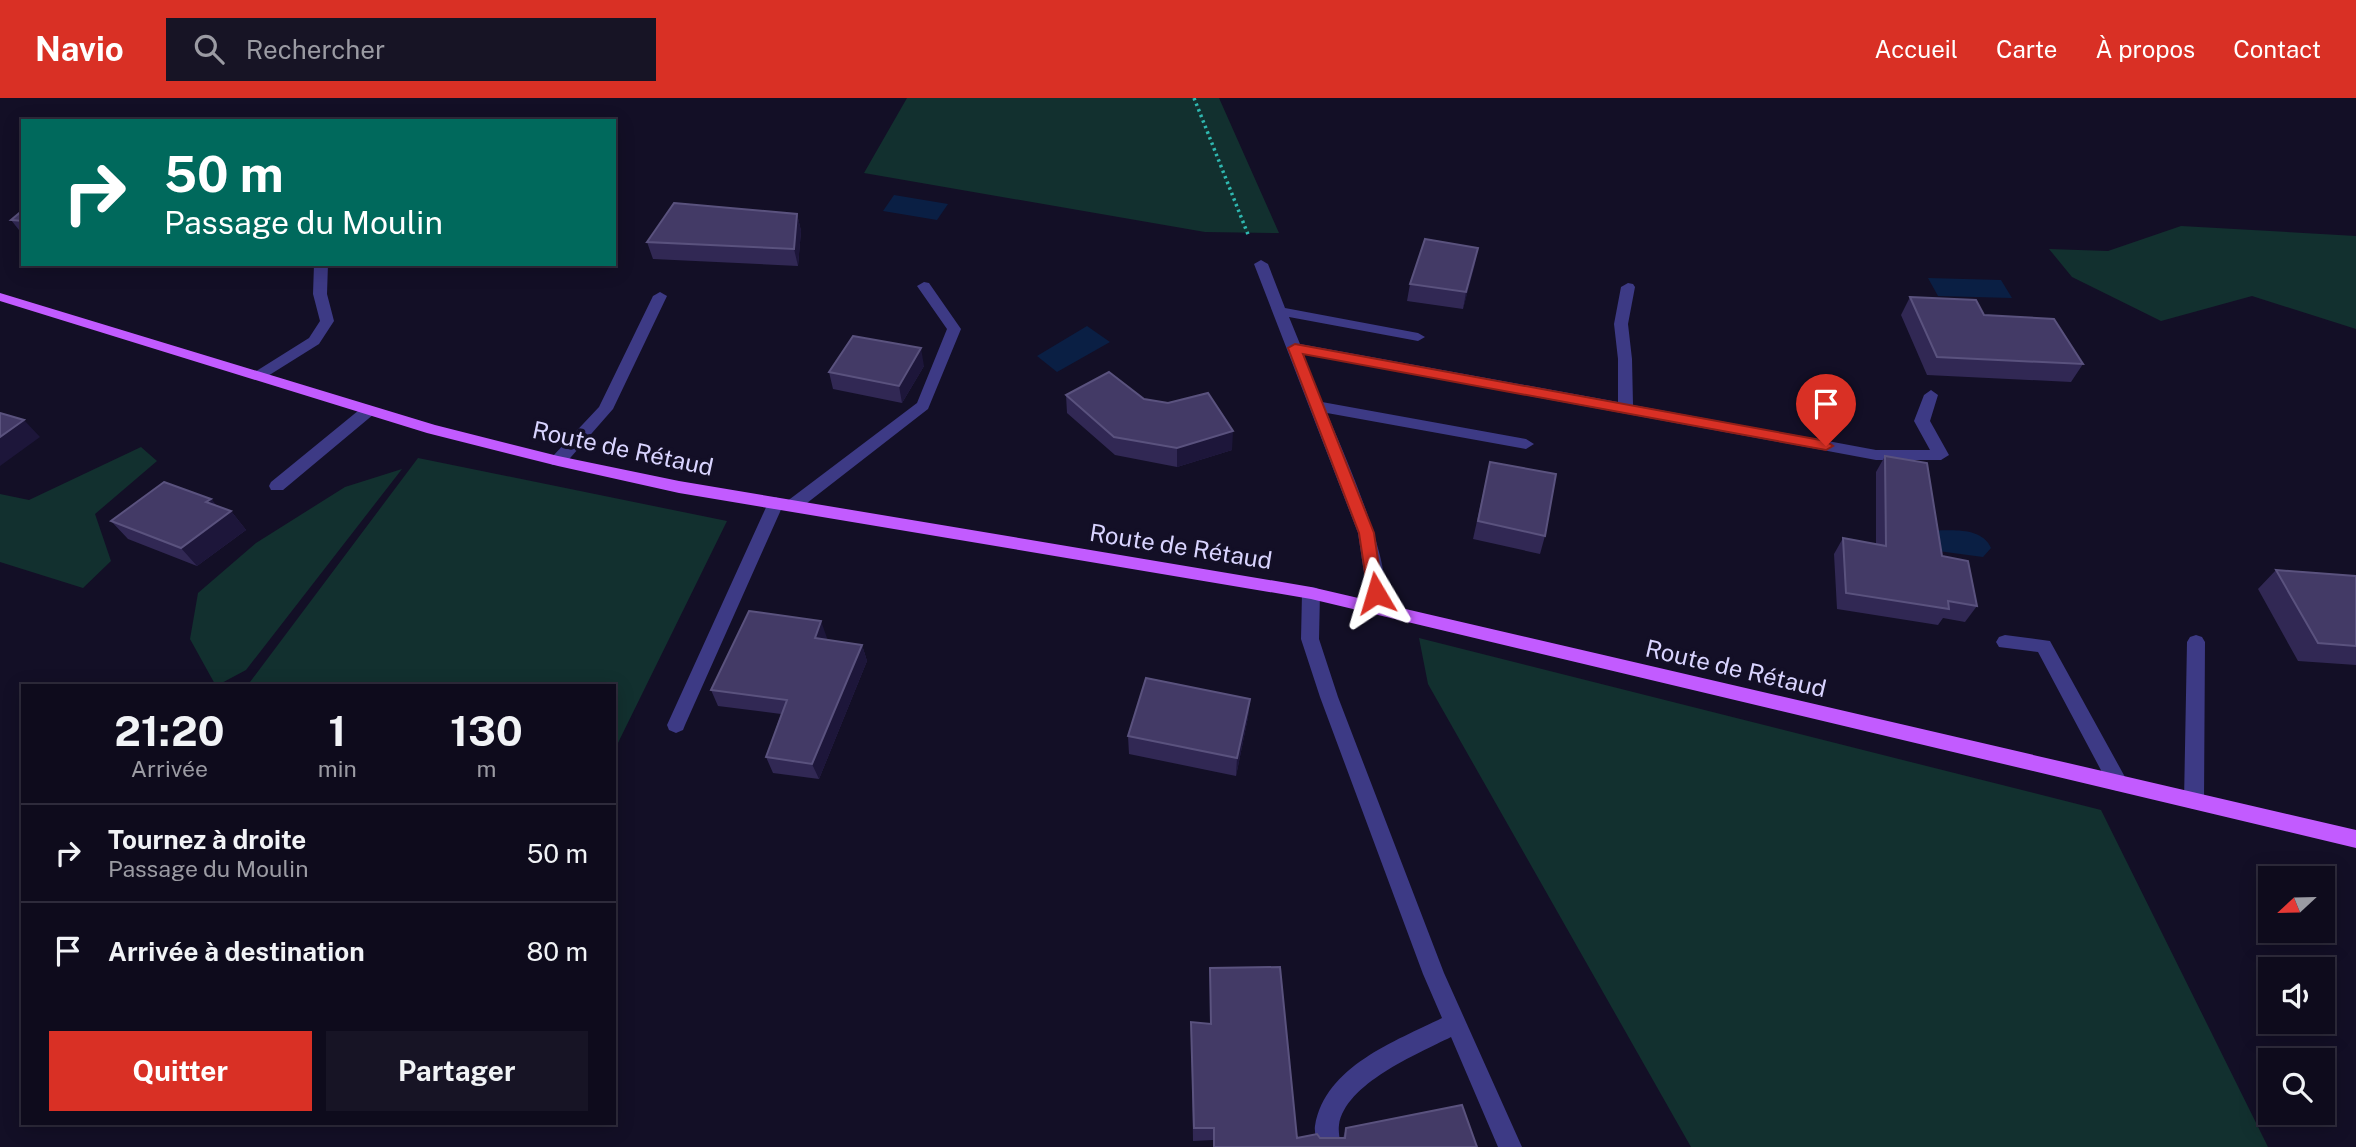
<!DOCTYPE html>
<html lang="fr">
<meta charset="utf-8">
<style>
body{margin:0;font-family:"Public Sans",sans-serif;background:#171425;color:#f1f3f6;height:100vh;display:flex;flex-direction:column;font-size:26px;white-space:nowrap}
*{box-sizing:border-box;margin:0}
p{font-size:23px;color:#9b9ba3}
.icon{flex:none;width:38px;height:38px;fill:none;stroke:currentColor;stroke-width:2;stroke-linecap:round;stroke-linejoin:round}
.map{position:relative;flex:1;overflow:hidden}
.drawer{position:absolute;left:21px;top:586px;width:595px;height:441px;display:flex;flex-direction:column;background:#0e0b1c;border-radius:0px;box-shadow:0 4px 18px #0003,0 0 0 2px #2e2b3b}
.drawer>*{flex:none}
.banner{position:absolute;left:21px;top:21px;width:595px;height:147px;border-radius:0px;box-shadow:0 4px 18px #0003,0 0 0 2px #2e2b3b;background:#00695c;color:#fff;overflow:hidden}
.needle{width:46px;rotate:248deg}
.tools{position:absolute;left:2258px;top:768px;display:grid;gap:14px}
.tools a{display:grid;place-items:center;width:77px;height:77px;border-radius:0px;background:#0e0b1c;box-shadow:0 4px 18px #0003,0 0 0 2px #2e2b3b;font-size:35px}
.pin{position:absolute;display:grid;place-items:center;width:60px;height:60px;color:#fff;margin:-72px -30px;border-radius:50% 50% 50% 0;rotate:-45deg;box-shadow:0 0 7px #0007}
.pin .icon{rotate:45deg}
.me{position:absolute;width:77px;margin:-38px;rotate:353deg;stroke-linejoin:round;filter:drop-shadow(0 0 5px #0008)}
.turn{display:flex;align-items:center;gap:24px;height:147px;padding:0 28px;font-size:32px}
.turn .icon{width:91px;height:91px;stroke-width:2.5}
.turn b{display:block;font-size:49px;line-height:60px}
.eta{display:flex;justify-content:space-evenly;align-items:center;height:119px;text-align:center}
.eta b{font-size:42px;font-weight:700;line-height:49px}
.cta{display:flex;gap:14px;margin-top:auto;padding:14px 28px}
.cta a{flex:1;height:80px;border-radius:0px;background:#d93025;color:#fff;font-size:28px;font-weight:700;line-height:80px;text-align:center}
.cta a+a{background:#171425;color:#f1f3f6}
ul{padding:0;list-style:none}
li{display:flex;align-items:center;gap:21px;height:98px;padding:0 28px;border-top:2px solid #2e2b3b}
li div{flex:1}
li b{display:block;font-size:26px}
li em{font-style:normal}
header{display:flex;align-items:center;gap:42px;box-sizing:border-box;height:98px;padding:0 35px;background:#d93025;color:#fff}
header strong{font-size:33px}
nav{display:flex;gap:38px;margin-inline-start:auto;font-size:24px}
.search{width:490px;height:63px;background:#171425;display:flex;align-items:center;gap:18px;box-sizing:border-box;padding:0 24px;border-radius:0px;color:#9b9ba3;font-size:26px}
.map>svg:first-child{display:block}
.green{fill:#12302f}
.water{fill:#0a1f44}
.lines{fill:none;stroke-linecap:round;stroke-linejoin:round}
.path{stroke:#2fb8b0;stroke-width:3.5;stroke-dasharray:2.5 3.5;stroke-linecap:butt}
.minor{fill:#3d3a85;fill-rule:evenodd}
.major{fill:#c25bff;fill-rule:evenodd}
.wall{fill:#312854}
.shaded-wall{fill:#1d163a}
.building{fill:#433a66;stroke:#5a527e;stroke-width:2}
.route{fill:#d93025;stroke:#8d1f18;stroke-width:2}
.labels{text-anchor:middle;dominant-baseline:central;stroke-width:7;stroke-linejoin:round;paint-order:stroke}
.street-label{font-size:24px;fill:#d9d4ff;stroke:#130f26}
</style>
<header>
<strong>Navio</strong>
<div class="search"><svg class="icon" aria-label="search" viewBox="0 0 24 24"><circle cx="10" cy="10" r="6"/><path d="M15 15l6 6"/></svg>Rechercher</div>
<nav><a>Accueil</a><a>Carte</a><a>À propos</a><a>Contact</a></nav>
</header>
<div class="map">
<svg width="2356" height="1049" viewBox="0 0 2356 1049">
<rect width="100%" height="100%" fill="#130f26"/>
<path class="green" d="M907 0H1219L1279 135 1205 134 864 75Z
M2181 128 2356 138V231L2252 198 2161 223 2072 179 2049 151 2108 153Z
M141 349 157 363 95 416 111 463 83 490 0 464V396L29 402Z
M418 360 727 423 614 653V588H247Z
M402 371 246 572 216 588 190 541 198 495 256 445 345 389Z
M1419 540 2101 712 2268 1049H1691L1428 586Z"/>
<path class="water" d="M894 97 948 106 937 122 883 113Z
M1928 180 2001 182 2012 200 1938 198Z
M1087 228 1110 244 1057 274 1037 258Z
M1925 433C1946 433 1981 427 1991 450L1983 459 1938 453Z"/>
<g class="lines">
<path class="path" d="M1194 0 1249 139"/>
<path class="minor" d="M1261 162 1268 166 1285 210 1418 235 1425 239 1418 243 1289 219 1300 246 1618 304V261L1614 226 1621 189 1628 185 1633 186 1635 189 1628 226 1632 261 1633 307 1876 352H1930L1914 323 1924 297 1931 292 1938 297 1930 323 1949 357 1941 362H1876L1303 256 1322 304 1526 341 1534 346 1526 351 1327 315C1342 352 1401 480 1382 515H1370L1358 435 1254 166Z
M314 166H328L327 196 334 223 319 246 263 281H253L251 278 253 275 309 240 320 223 313 196Z
M924 184 929 185 961 231 928 311 798 412H786L784 408 786 404 917 305 947 231 917 188Z
M660 194 667 198 613 311 564 367H552L550 363 552 359 599 309 653 198Z
M369 307 377 312 374 316 283 392H271L269 388 271 384 364 308Z
M776 399 784 405 685 627 683 632 676 635 669 632 667 627 768 405Z
M1311 489 1317 490 1320 495 1319 541 1338 599 1444 875 1522 1049H1498L1451 939C1417 956 1345 986 1339 1027 1338 1034 1340 1042 1341 1049H1317C1317 1042 1314 1034 1315 1028 1325 968 1396 943 1442 920L1423 876 1320 599 1301 541 1302 495 1305 490Z
M2005 537 2050 543 2125 679 2128 685 2125 691 2118 693 2111 691 2038 554 1999 549 1996 544 1999 539Z
M2196 537 2202 539 2205 544 2204 703 2201 709 2194 711 2187 709 2184 703 2187 544 2190 539Z"/>
<path class="major" d="M0 195 435 327 558 358 679 383 1311 489 2356 732V750L1311 501 679 395 558 368 427 335 0 203Z"/>
</g>
<path class="wall" d="M23 112V137L11 122Z
M797 116 801 133 798 168 653 161 647 144Z
M1478 150 1463 211 1407 203 1410 186Z
M1910 199 1984 217 2083 266 2071 284 1927 277 1901 217Z
M924 268 902 305 833 291 829 274Z
M1066 297 1144 301 1232 352 1177 369 1115 357 1067 315Z
M1885 358 1942 458 1977 508 1965 524 1943 520 1938 527 1837 511 1834 456 1843 440 1876 446V374Z
M1490 364 1545 438 1540 456 1473 441Z
M211 401 217 408 231 413 246 432 197 468 128 441 111 423Z
M2276 472 2356 478V567L2298 563 2258 491Z
M827 540 826 542 862 547 867 563 819 681 773 675 766 659 781 616 718 608 711 592Z
M1250 601 1248 619 1236 678 1129 656 1128 638Z
M1210 870 1297 1040H1343L1346 1030 1477 1049H1213V1042L1193 1043 1191 924 1210 926Z"/>
<path class="shaded-wall" d="M797 116 801 133 798 168 794 151Z
M1478 150 1475 167 1463 211 1466 194Z
M921 250 924 268 902 305 899 288Z
M24 322 40 339 0 368V339Z
M1233 333 1232 352 1177 369V350Z
M211 401 225 418 231 413 246 432 197 468 181 450 206 404Z
M821 523 827 540 821 556 815 540Z
M862 547 867 563 819 681 812 666Z
M1250 601 1248 619 1236 678 1237 660Z"/>
<path class="building" d="M674 105 797 116 794 151 647 144Z
M23 112V123L11 122Z
M1425 141 1478 150 1466 194 1410 186Z
M1910 199 1976 202 1984 217 2054 221 2083 266 1937 259Z
M853 238 921 250 899 288 829 274Z
M1109 274 1144 301 1168 305 1208 295 1233 333 1177 350 1114 339 1066 297Z
M0 315 24 322 0 339Z
M1885 358 1927 365 1942 458 1968 463 1977 508 1948 503 1949 511 1846 495 1843 440 1886 448Z
M1490 364 1556 376 1545 438 1478 423Z
M164 384 211 401 206 404 231 413 181 450 111 423Z
M2276 472 2356 478V548L2318 545Z
M749 513 821 523 815 540 862 547 812 666 766 659 787 602 711 592Z
M1146 580 1250 601 1237 660 1128 638Z
M1280 869 1297 1040 1317 1036 1320 1040H1345L1346 1030 1462 1007 1477 1049H1214V1030H1194L1191 924 1211 926 1210 870Z"/>
<path class="route" d="M1295 246 1826 343 1833 348 1826 352 1303 256 1374 435 1383 495 1376 500 1368 495 1359 435 1288 250Z"/>
<g class="labels">
<g class="street-label">
<text transform="translate(623 350) rotate(12)">Route de Rétaud</text>
<text transform="translate(1181 448) rotate(9)">Route de Rétaud</text>
<text transform="translate(1736 570) rotate(13)">Route de Rétaud</text>
</g>
</g>
</svg>
<div class="tools">
<a><svg class="needle" viewBox="-14 -14 28 28"><path d="M0-13l5 13h-10z" fill="#e53935"/><path d="M0 13l5-13h-10z" fill="#9b9ba3"/></svg></a>
<a><svg class="icon" aria-label="sound" viewBox="0 0 24 24"><path d="M4 9h4l5-4v14l-5-4H4zM17 9q2 3 0 6"/></svg></a>
<a><svg class="icon" aria-label="search" viewBox="0 0 24 24"><circle cx="10" cy="10" r="6"/><path d="M15 15l6 6"/></svg></a>
</div>
<div class="pin" style="left:1826px;top:348px;background:#d93025"><svg class="icon" aria-label="arrive" viewBox="0 0 24 24"><path d="M6 21V4h12l-3 4 3 4H6"/></svg></div>
<svg class="me" style="left:1376px;top:495px" viewBox="-20 -20 40 40"><path d="M0-17L14 15 0 8-14 15z" fill="#d93025" stroke="#fff" stroke-width="4"/></svg>
<div class="banner">
<div class="turn"><svg class="icon" aria-label="right" viewBox="0 0 24 24"><path d="M7 20v-9h11M14 6l5 5-5 5"/></svg><div><b>50 m</b>Passage du Moulin</div></div>
</div>
<section class="drawer">
<div class="eta">
<div><b>21:20</b><p>Arrivée</p></div>
<div><b>1</b><p>min</p></div>
<div><b>130</b><p>m</p></div>
</div>
<ul>
<li><svg class="icon" aria-label="right" viewBox="0 0 24 24"><path d="M7 20v-9h11M14 6l5 5-5 5"/></svg><div><b>Tournez à droite</b><p>Passage du Moulin</p></div><em>50 m</em></li>
<li><svg class="icon" aria-label="arrive" viewBox="0 0 24 24"><path d="M6 21V4h12l-3 4 3 4H6"/></svg><div><b>Arrivée à destination</b></div><em>80 m</em></li>
</ul>
<div class="cta"><a>Quitter</a><a>Partager</a></div>
</section>
</div>
